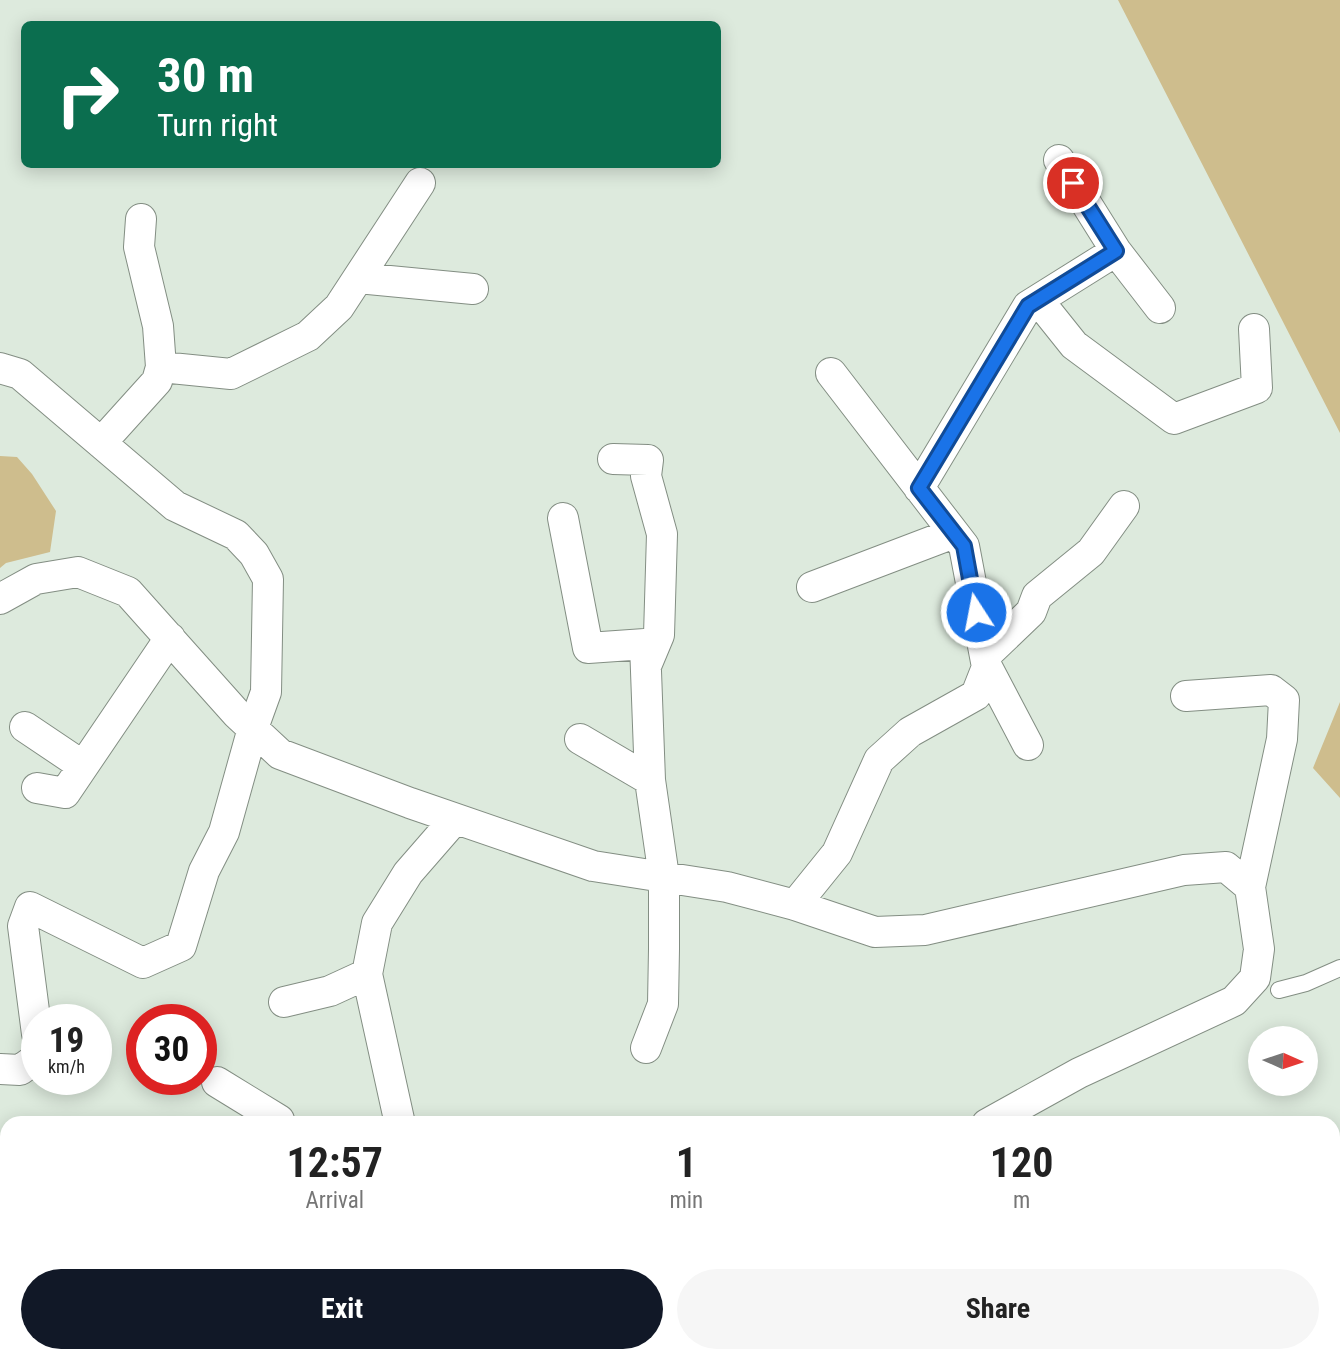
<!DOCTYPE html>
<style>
body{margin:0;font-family:"Roboto Condensed",sans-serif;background:#f6f6f6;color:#222;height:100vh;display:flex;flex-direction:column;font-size:26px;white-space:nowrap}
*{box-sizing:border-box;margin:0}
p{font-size:23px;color:#767676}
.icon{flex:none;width:38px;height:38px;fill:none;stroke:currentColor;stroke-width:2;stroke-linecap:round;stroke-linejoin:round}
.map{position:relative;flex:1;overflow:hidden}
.details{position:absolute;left:0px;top:1116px;width:1340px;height:247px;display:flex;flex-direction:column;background:#fff;border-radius:21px 21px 0 0;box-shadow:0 4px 18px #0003}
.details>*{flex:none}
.hud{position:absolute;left:21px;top:21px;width:700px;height:147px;border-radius:10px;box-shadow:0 4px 18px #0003;background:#0b6e4f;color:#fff;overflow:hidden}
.needle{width:46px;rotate:93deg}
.buttons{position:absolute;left:1248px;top:1026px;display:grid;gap:14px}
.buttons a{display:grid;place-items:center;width:70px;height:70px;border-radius:50%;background:#fff;box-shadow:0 4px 18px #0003;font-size:35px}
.speed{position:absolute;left:21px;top:1004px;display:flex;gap:14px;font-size:35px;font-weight:700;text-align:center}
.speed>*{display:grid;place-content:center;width:91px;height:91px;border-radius:50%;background:#fff;box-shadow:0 4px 18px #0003;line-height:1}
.speed small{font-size:18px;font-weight:400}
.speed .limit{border:10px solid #d22;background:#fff;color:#111}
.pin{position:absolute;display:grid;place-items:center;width:60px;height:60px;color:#fff;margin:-30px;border:4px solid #fff;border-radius:50%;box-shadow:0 2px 7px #0007}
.me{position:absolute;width:77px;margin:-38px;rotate:349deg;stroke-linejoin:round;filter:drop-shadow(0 0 5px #0008)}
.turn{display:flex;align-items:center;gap:24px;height:147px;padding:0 21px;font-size:32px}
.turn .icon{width:91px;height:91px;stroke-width:2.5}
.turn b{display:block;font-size:49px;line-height:60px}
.eta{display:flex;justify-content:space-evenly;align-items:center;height:119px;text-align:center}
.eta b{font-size:42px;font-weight:700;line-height:49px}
.cta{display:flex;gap:14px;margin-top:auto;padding:14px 21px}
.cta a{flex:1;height:80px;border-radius:42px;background:#111827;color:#fff;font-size:28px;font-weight:700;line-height:80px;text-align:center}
.cta a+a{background:#f6f6f6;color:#222}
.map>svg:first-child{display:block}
.green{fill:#cebd8d}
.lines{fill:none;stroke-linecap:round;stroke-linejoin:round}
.lane-casing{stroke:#838e83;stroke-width:18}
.street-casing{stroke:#838e83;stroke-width:32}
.lane{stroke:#fff;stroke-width:16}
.street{stroke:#fff;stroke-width:30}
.route-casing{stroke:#114b97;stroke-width:18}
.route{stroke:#1a73e8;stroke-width:12}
</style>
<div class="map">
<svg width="1340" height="1362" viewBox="0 0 1340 1362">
<rect width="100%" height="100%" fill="#ddeadd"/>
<path class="green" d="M1118 0H1340V433Z
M0 456 17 457 32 474 56 511 50 552 6 563 0 568Z
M1340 702V798L1313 768Z"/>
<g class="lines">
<g class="lane-casing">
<path id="lane" d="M1279 990 1306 983 1340 968"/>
</g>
<g class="street-casing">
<path id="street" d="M1059 160 1116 251
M141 219 139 247 158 326 161 367
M358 278 473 289
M1038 300 1074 345 1174 419 1257 388 1254 329
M0 368 20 374 175 506 236 535 254 554 268 579 266 692 253 728 224 832 204 871 181 946 143 963 30 907 23 926 37 1034
M101 443 157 381 161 367 231 374 308 336 339 307 420 183
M613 459 648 460 646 476 662 534 659 635 646 666
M919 488 1028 306 1116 251 1160 308
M563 518 588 648 645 644 650 780
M812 587 954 533
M0 599 36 579 78 572 128 592 237 714 280 754 410 803 593 866 727 887 795 905 875 932 925 930 1184 870 1226 867 1250 887 1259 949 1255 978 1234 1001 1079 1073 987 1124
M985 656 1031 612 1037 596 1091 552 1124 506
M987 667 1028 745
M1186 696 1271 690 1284 700 1282 739 1250 887
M25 727 83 766
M580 739 650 780 664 877V949L663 1004 646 1048
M37 788 65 793 170 638
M795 905 837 853 879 760 910 732 976 695 987 667 964 546 831 373
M284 1002 330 991 367 974
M0 1069 20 1070 37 1058
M217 1082 279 1120 277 1124
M400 1124 367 974 377 923 408 873 455 819
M1334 1171 1340 1172
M91 1356 93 1362
M414 1356 415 1362
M825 1356 828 1362
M283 1362 300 1356
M655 1362 662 1356"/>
</g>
<use href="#lane" class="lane"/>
<use href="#street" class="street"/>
</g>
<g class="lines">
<g class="route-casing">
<path id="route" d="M976 612 964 546 919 488 1028 306 1116 251 1073 183"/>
</g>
<use href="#route" class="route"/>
</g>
</svg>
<div class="buttons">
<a><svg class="needle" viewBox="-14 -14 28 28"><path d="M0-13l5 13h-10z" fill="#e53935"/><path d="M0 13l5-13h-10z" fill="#767676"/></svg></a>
</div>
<div class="speed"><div>19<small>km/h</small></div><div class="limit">30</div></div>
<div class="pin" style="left:1073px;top:183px;background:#d93025"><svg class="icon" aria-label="arrive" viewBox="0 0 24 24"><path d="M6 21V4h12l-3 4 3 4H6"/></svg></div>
<svg class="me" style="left:976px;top:612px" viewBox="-20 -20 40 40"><circle r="17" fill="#1a73e8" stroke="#fff" stroke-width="3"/><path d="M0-11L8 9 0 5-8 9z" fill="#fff"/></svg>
<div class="hud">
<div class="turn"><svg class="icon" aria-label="right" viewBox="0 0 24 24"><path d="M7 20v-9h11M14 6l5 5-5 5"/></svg><div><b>30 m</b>Turn right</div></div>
</div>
<section class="details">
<div class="eta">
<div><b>12:57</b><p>Arrival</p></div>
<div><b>1</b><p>min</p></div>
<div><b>120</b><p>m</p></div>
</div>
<div class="cta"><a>Exit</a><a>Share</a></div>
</section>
</div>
